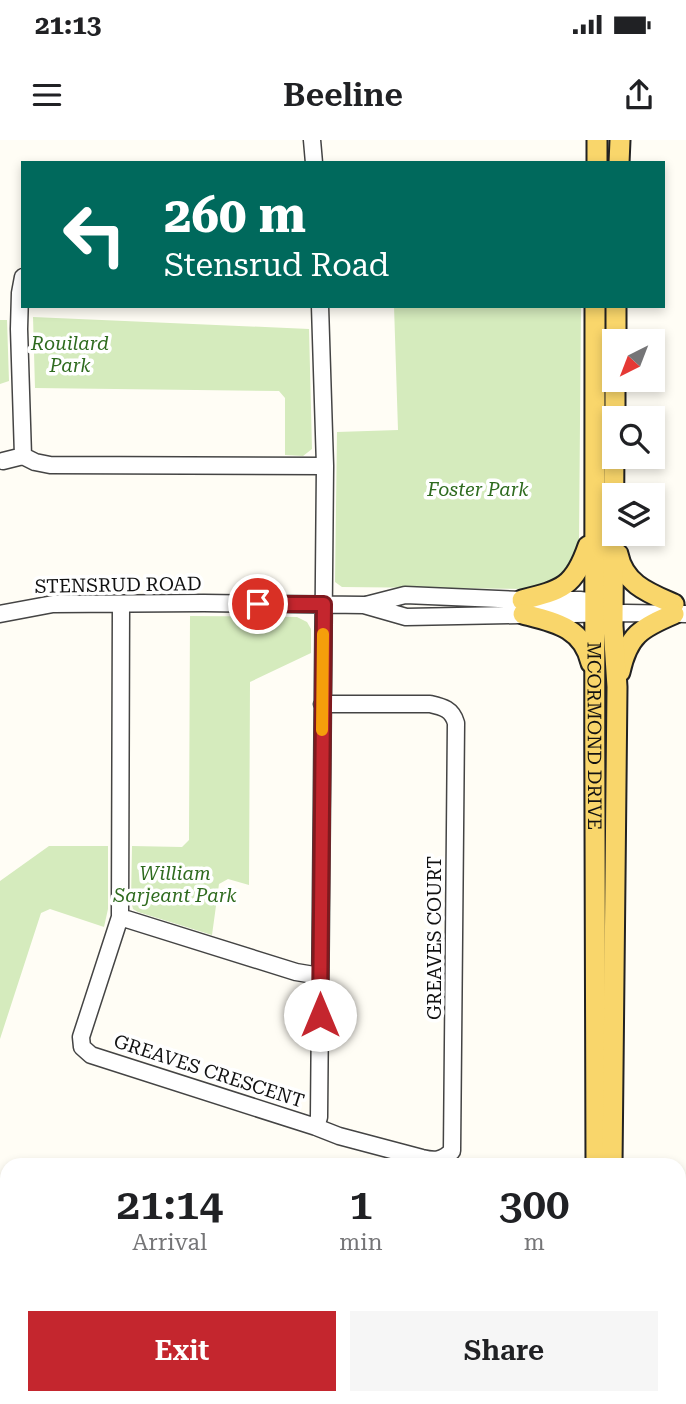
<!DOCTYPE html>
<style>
body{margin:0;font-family:"Roboto Serif",serif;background:#f6f6f6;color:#202124;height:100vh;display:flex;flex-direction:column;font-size:26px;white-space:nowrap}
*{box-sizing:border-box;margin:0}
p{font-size:23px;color:#757577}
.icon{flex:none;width:38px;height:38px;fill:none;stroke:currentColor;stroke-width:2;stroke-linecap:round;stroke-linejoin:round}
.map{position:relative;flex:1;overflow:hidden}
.side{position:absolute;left:0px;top:1018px;width:686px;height:247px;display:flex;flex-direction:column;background:#fff;border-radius:21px 21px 0 0;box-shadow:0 4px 10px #0003}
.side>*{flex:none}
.hud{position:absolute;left:21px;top:21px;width:644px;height:147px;border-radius:0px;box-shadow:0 4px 10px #0003;background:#00695c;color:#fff;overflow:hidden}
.needle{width:46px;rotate:222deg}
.controls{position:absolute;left:602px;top:189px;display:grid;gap:14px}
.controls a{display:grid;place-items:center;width:63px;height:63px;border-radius:0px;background:#fff;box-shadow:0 4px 10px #0003;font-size:35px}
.pin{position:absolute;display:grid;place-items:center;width:60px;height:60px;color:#fff;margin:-30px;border:4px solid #fff;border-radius:50%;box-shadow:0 2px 7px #0007}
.me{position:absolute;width:77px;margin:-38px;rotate:0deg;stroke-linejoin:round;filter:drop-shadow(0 0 5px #0008)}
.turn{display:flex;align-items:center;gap:24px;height:147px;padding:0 28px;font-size:32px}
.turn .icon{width:91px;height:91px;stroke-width:2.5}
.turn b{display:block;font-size:49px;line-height:60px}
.eta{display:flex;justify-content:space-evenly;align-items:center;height:119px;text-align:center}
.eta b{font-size:42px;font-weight:600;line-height:49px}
.action{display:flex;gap:14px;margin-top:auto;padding:14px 28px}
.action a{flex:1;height:80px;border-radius:0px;background:#c4262e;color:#fff;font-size:28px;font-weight:600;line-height:80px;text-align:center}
.action a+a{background:#f6f6f6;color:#202124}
.status{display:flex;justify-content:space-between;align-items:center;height:49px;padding:0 35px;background:#fff;direction:ltr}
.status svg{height:19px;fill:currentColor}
header{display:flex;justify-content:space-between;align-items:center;height:91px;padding:0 28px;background:#fff;font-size:32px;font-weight:600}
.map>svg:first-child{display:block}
.green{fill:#d5ebbd}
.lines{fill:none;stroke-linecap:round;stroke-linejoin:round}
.minor-casing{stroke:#444;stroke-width:19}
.major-casing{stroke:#222;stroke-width:23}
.minor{stroke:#fff;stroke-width:16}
.major{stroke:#f9d66b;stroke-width:19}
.route-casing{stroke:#7f191e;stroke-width:18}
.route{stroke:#c4262e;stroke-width:12}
.slow{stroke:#f59e0b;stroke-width:12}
.labels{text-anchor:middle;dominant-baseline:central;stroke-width:7;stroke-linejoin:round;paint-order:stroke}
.park-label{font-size:19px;font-style:italic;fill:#2f6b1f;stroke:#fff}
.street-label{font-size:19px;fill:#111;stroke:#fff}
</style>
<div class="status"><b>21:13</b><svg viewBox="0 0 49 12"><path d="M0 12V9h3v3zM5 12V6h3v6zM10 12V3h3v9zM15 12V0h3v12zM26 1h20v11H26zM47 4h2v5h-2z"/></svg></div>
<header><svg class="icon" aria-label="menu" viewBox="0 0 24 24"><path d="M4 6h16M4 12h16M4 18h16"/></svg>Beeline<svg class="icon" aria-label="share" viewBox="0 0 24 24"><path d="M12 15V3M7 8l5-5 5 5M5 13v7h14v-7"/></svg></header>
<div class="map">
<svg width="686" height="1264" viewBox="0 0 686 1264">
<rect width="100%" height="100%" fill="#fffdf5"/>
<path class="green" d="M394 166H581L579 400 578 410 563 439 529 449 342 447 335 442 337 292 398 290Z
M33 177 309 189 312 309 303 316 285 315V258L279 251 35 248Z
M0 180H7L9 241 0 244Z
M190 476 297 477 307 482 311 489V513L250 542 249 745 228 739 219 744 212 795 138 772 133 769 131 761 132 706 182 707 189 700Z
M49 706H108V769L104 787 50 769 41 773 0 899V741Z"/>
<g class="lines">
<g class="minor-casing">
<path id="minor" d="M312 0 314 23
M23 137 20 153 19 189 23 316 35 322 50 325 325 326
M3 321 23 316
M121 464 120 777 81 897 82 907 91 915 316 987 319 977 325 326 320 166
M366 465 405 455 522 460H580L604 463
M0 474 53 464 204 463 364 465 406 477 626 473 686 474
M120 777 296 832 320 836
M316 987 339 996 422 1018C435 1021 442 1021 452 1011L456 583C452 569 443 567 430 564H322
M679 1065H686
M679 1080H686
M0 1146 7 1123
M226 1258 233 1264
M279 1264 281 1258
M421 1264 422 1258"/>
</g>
<g class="major-casing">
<g id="major">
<path d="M597 23V0"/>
<path d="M619 23 620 0"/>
<path id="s1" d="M595 166C593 453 596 739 596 1026"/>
<path d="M616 201V166"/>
<path d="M615 278V240"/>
<path d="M618 414C624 444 649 453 674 464"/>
<path d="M522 460C562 450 574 447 588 406"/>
<path d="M523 474C554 482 583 487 591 523"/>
<path d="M620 532C628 495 641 488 674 474"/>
<path d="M612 1026 617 547 613 486 614 303"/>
<path d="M565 1264 566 1258"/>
<path d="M580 1264 581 1258"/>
</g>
</g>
<use href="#minor" class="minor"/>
<use href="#major" class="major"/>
</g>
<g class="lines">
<g class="route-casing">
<path id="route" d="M258 464H324L320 875"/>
</g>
<use href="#route" class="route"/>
<path class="slow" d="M322 590 323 494"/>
</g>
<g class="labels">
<g class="park-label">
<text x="70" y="203">Rouilard<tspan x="70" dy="22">Park</tspan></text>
<text x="478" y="349">Foster Park</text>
<text x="175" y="733">William<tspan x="175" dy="22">Sarjeant Park</tspan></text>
</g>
<g class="street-label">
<text transform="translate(118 445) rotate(-1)">STENSRUD ROAD</text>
<text stroke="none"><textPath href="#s1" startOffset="430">MCORMOND DRIVE</textPath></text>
<text transform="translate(434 798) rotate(-90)">GREAVES COURT</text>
<text transform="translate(209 931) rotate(18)">GREAVES CRESCENT</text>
</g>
</g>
</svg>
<div class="controls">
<a><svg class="needle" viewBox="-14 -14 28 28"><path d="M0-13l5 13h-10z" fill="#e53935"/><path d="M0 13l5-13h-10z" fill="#757577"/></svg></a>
<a><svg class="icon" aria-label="search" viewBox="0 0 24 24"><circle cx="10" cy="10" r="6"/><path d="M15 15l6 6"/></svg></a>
<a><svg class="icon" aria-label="layers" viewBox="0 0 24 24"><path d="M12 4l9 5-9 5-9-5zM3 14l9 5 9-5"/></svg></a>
</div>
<div class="pin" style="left:258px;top:464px;background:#d93025"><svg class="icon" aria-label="arrive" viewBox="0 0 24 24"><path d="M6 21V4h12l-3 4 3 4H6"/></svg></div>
<svg class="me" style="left:320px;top:875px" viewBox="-20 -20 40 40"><circle r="19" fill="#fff"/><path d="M0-13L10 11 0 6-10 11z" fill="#c4262e"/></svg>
<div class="hud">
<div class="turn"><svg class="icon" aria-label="left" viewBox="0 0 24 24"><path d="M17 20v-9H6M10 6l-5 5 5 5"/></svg><div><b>260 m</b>Stensrud Road</div></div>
</div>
<section class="side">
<div class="eta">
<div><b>21:14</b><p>Arrival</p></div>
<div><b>1</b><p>min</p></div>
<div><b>300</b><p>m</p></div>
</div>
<div class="action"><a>Exit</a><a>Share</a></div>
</section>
</div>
